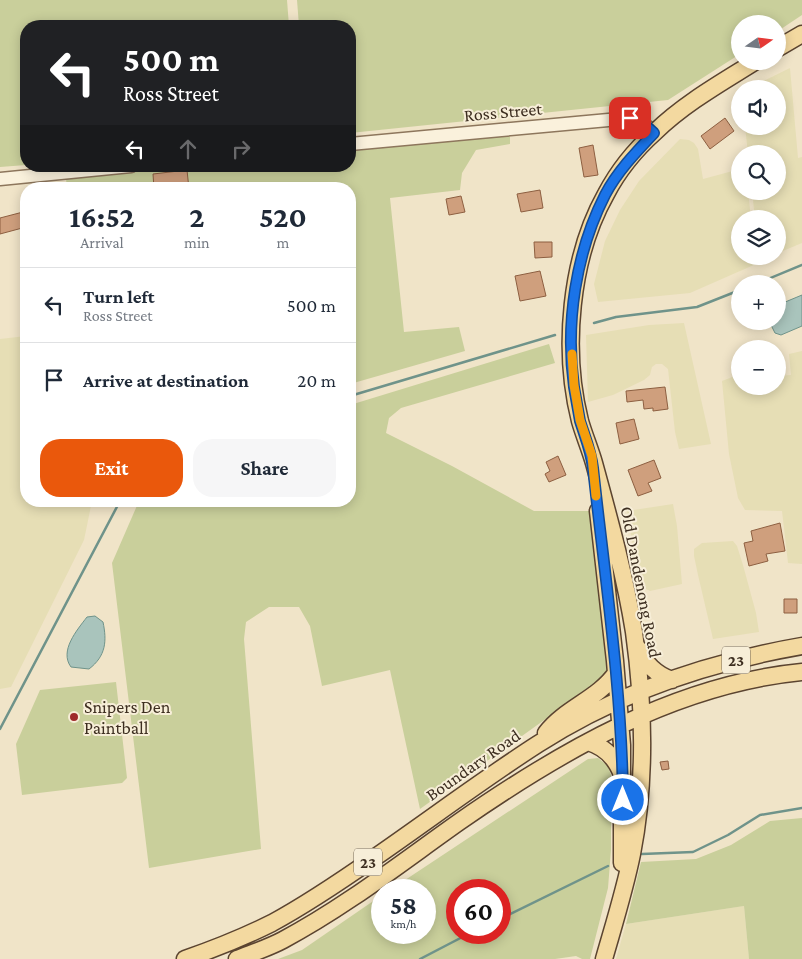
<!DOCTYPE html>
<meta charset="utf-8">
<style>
body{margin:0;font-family:"Crimson Pro",serif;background:#f6f6f7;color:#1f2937;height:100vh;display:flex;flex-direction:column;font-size:19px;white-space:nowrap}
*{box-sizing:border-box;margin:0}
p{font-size:16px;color:#747a83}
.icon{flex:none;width:28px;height:28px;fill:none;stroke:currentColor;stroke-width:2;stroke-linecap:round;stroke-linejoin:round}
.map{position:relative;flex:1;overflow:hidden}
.drawer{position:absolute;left:20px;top:182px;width:336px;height:325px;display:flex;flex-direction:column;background:#fff;border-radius:20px;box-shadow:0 2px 12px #0003}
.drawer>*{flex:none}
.top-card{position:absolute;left:20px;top:20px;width:336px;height:152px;border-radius:20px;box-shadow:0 2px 12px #0003;background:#202124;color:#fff;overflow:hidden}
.needle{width:32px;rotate:76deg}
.controls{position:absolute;left:731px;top:15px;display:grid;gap:10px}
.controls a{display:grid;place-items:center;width:55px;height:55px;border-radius:50%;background:#fff;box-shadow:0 2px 12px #0003;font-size:25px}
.speed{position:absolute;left:371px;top:879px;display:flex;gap:10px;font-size:25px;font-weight:700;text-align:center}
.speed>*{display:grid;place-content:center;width:65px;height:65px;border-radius:50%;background:#fff;box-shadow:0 2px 12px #0003;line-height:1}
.speed small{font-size:12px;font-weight:400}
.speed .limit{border:8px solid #d22;background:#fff;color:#111}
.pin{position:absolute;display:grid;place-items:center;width:42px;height:42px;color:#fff;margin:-21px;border-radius:10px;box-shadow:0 2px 8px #0006}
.me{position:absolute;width:55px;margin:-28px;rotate:0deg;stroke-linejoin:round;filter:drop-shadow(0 0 4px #0008)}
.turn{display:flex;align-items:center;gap:18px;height:105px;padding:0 20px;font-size:22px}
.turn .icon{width:65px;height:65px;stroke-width:2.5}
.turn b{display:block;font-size:35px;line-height:42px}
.lanes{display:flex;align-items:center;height:48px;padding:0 20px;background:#0003;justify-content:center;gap:25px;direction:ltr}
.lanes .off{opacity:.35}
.eta{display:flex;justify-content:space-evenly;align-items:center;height:85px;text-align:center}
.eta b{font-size:30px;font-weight:700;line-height:35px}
.action{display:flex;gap:10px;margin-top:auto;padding:10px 20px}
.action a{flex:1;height:58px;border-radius:20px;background:#ea580c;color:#fff;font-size:20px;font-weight:700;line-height:58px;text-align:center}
.action a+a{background:#f6f6f7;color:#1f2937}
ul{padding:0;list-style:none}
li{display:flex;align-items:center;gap:15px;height:75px;padding:0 20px;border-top:1px solid #e0e1e3}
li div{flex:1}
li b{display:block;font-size:19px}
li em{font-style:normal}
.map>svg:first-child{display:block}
.farmland{fill:#e6deb5}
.green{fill:#c9cf9b;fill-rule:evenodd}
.water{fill:#a9c4bc;stroke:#6f938a}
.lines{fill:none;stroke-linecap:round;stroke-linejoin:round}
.stream{stroke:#6f938a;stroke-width:2.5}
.building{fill:#cf9f7d;stroke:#8d5f41}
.minor-casing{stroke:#8d765c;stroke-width:15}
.major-casing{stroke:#5b4430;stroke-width:19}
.minor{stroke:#faf1dc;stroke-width:12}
.major{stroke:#f3d9a0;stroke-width:16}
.route-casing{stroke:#114b97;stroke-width:12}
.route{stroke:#1a73e8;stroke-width:9}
.slow{stroke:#f59e0b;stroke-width:9}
.poi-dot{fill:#9e2a2b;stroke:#f7eed8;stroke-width:2}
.labels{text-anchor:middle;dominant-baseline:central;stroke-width:4;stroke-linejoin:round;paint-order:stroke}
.shield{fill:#f7eed8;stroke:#756857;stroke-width:1}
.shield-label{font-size:16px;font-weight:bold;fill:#3d2e20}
.street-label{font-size:18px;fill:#3d2e20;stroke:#f7eed8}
.poi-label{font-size:18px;fill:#3d2e20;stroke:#f7eed8;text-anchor:start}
</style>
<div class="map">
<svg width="802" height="959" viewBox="0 0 802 959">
<rect width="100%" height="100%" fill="#f0e4c8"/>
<path class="farmland" d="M790 68 798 158 802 157V243L778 253V219H755L752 191H778V154H748L745 126H778V89H747Z
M680 139 689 140 694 143 698 149 703 179 740 169V191H748L751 219H740V256H755L756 264 690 293 598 302 594 284 605 241 620 210 639 181Z
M684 323 711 444 679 449 675 432 668 369 662 364H656L652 367 650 375 644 380 613 395 588 402 586 335 649 325Z
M26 336V501H92L84 540 11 687 0 689V339Z
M802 351V564L788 563 782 511 745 510 738 498 729 454 722 381 735 376H740V386H778V376L791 375 789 354Z
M673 504 677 526 682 584 650 591 646 589 632 541 627 511Z
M733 541 737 546 743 565 756 613 759 632 713 639 698 575 694 556V549L702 543Z
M744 906 749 959H616L626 924Z"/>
<path class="green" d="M0 0H287L289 26H26V165L0 167Z
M297 0H802V15L778 31V24H740V54L668 100 350 133V26H299Z
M510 135V144L476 150 462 173 460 190 390 198 404 332 459 327 465 351 350 384V189H67L66 179 193 166H350V150Z
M549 344 555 363 401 408 389 418 386 433 452 466 534 511H592L609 666 602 681 561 708 420 809 390 670 322 686 310 626 299 607H269L246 622 244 639 261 849 149 868 112 563 139 501H350V405Z
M116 682 127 778 122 783 22 795 16 744 40 690Z
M598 758 608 766 611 775V850L608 888 590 959H582L576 956 555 959H278L302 950 382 895V932H425V890H390L588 759ZM458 890H500V932H458Z
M802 818V959H749L744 906 626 924 641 862 696 859 731 845 770 821Z"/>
<path class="water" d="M802 295V326L781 335 775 333 769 321H778V305Z
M95 616 103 622C107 641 106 656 89 669L71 667C59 651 77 630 87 617Z"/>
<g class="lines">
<path class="stream" d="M756 284 802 265
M594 323 616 317 697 307 740 290
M350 396 555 335
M0 729 120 501
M642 854 693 852 728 835 760 815 802 808
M500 919 608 866
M420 959 472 932"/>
</g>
<path class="building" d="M725 118 734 131 710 149 701 136Z
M593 145 598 175 584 177 579 148Z
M187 170 189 189H154L153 174Z
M540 190 543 208 521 212 517 194Z
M461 196 465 212 449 215 446 199Z
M23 212 26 227 0 234V218Z
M534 242H552V257L535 258Z
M540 271 546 296 520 301 515 276Z
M665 387 668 409 653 411V408L644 409 643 400 627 402 626 391Z
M634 419 639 439 620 444 616 423Z
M558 456 566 475 549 482 545 474 550 471 546 462Z
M654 460 661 478 648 483 652 491 638 496 628 470Z
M780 523 785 551 766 554 768 561 749 566 744 543 753 541 751 531Z
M784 599H797V613H784Z
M668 761 669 769 662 770 660 762Z"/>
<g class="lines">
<g class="minor-casing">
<path id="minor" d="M350 144 630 118 641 121 654 133
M0 179 131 166"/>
</g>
<g class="major-casing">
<path id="major" d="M778 48 802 34
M598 511 615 661 622 745V863
M638 648C646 664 655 674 672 680
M546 733C565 708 598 699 616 673
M588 742C605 747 616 758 622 775
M185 959C214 949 244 937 272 923 307 904 341 881 374 858 429 820 482 780 538 744 617 693 710 662 802 646
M237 959C252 953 268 948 283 940 345 907 401 863 459 822 561 751 676 684 802 672
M604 959C614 924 625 889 632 854 646 782 644 704 634 632 625 575 609 518 594 463 590 449 584 435 580 421 562 350 570 258 606 194 618 171 636 149 655 132 685 103 721 83 756 61"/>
</g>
<use href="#minor" class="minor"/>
<use href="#major" class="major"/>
</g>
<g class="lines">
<g class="route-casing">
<path id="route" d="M623 800C622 689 605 578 593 468 591 451 585 437 580 421 578 410 576 398 574 387 565 323 576 252 605 195 617 172 636 152 654 133L641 121 630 118"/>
</g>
<use href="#route" class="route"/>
<path class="slow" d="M572 354 574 385 580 420 592 456 596 496"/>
</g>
<circle class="poi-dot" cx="74" cy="717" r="5"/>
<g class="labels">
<g class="shield">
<rect x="722" y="646.5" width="28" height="27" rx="4"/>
<rect x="354" y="848.5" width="28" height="27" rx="4"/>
</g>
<g class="shield-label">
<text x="736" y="660">23</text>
<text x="368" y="862">23</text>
</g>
<g class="street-label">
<text transform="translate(503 112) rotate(-5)">Ross Street</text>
<text transform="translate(641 582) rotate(79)">Old Dandenong Road</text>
<text transform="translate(473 765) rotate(-35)">Boundary Road</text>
</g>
<g class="poi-label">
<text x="84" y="707">Snipers Den<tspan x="84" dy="21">Paintball</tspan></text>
</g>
</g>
</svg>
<div class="controls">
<a><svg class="needle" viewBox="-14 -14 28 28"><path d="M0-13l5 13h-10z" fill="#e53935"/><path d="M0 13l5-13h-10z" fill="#747a83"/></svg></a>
<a><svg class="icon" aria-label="sound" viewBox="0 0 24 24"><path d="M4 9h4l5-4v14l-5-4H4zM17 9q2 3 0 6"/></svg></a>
<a><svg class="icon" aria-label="search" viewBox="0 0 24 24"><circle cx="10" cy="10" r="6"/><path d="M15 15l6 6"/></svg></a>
<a><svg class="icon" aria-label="layers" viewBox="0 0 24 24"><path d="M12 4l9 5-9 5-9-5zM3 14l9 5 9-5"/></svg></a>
<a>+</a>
<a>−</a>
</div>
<div class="speed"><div>58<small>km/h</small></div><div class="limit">60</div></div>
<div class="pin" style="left:630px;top:118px;background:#d93025"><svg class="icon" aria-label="arrive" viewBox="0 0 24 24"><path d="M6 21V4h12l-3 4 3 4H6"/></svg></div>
<svg class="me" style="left:623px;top:800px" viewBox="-20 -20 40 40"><circle r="17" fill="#1a73e8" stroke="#fff" stroke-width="3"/><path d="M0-11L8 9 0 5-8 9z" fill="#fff"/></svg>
<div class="top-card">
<div class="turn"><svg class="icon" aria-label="left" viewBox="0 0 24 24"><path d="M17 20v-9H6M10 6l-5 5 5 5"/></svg><div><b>500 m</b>Ross Street</div></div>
<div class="lanes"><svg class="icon" aria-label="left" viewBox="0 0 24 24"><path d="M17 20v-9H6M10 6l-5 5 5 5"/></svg><svg class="icon off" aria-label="ahead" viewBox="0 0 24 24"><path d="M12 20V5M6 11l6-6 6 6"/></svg><svg class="icon off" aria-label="right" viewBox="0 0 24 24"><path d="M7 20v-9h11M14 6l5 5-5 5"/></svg></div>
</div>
<section class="drawer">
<div class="eta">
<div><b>16:52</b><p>Arrival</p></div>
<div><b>2</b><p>min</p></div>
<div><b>520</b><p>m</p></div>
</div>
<ul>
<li><svg class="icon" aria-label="left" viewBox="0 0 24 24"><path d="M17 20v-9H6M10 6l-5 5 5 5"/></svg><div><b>Turn left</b><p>Ross Street</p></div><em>500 m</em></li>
<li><svg class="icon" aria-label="arrive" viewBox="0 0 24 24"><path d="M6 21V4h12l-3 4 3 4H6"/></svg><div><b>Arrive at destination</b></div><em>20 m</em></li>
</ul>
<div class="action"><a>Exit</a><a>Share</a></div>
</section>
</div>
